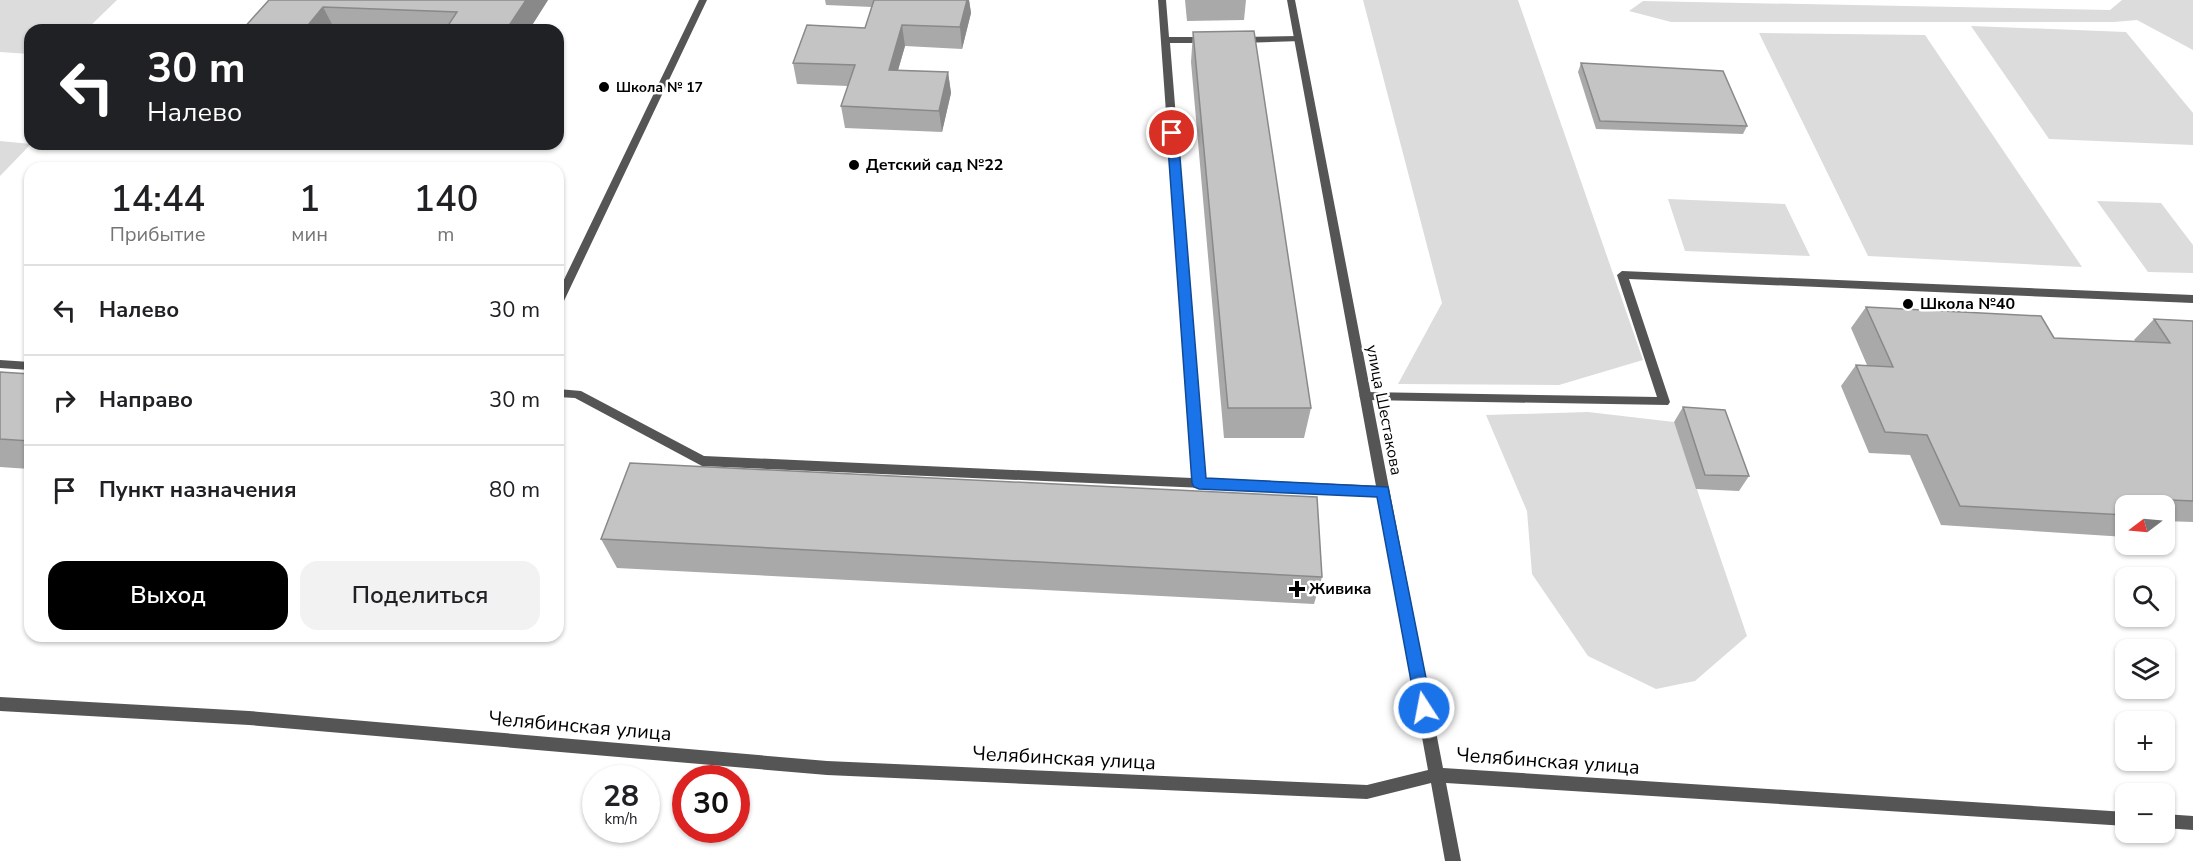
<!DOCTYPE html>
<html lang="ru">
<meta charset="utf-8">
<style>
body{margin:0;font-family:"Nunito Sans",sans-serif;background:#f2f2f2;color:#202124;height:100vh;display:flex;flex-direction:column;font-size:22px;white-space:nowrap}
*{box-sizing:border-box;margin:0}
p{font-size:20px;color:#757577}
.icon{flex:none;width:33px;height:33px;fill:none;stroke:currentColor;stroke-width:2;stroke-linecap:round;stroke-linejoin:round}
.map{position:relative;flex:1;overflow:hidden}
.drawer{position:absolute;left:24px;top:162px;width:540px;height:480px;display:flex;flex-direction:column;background:#fff;border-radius:18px;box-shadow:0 2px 4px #0004}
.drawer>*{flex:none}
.hud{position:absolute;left:24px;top:24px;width:540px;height:126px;border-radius:18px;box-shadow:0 2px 4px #0004;background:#202124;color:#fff;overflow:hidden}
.needle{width:39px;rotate:254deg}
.controls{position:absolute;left:2115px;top:495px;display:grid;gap:12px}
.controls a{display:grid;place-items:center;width:60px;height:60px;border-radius:12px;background:#fff;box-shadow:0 2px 4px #0004;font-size:30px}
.speed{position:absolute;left:582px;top:765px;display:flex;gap:12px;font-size:30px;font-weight:700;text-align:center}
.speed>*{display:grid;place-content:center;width:78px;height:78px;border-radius:50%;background:#fff;box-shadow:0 2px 4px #0004;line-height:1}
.speed small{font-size:15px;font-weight:400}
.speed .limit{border:9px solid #d22;background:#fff;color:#111}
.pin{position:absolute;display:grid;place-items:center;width:51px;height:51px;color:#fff;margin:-26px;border:3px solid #fff;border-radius:50%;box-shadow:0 2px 6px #0007}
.me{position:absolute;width:66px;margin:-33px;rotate:349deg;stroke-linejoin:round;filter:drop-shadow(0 0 4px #0008)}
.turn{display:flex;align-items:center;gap:21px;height:126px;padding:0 24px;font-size:27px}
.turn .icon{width:78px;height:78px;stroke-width:2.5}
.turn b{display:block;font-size:42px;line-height:51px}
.eta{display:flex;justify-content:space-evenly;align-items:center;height:102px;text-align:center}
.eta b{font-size:36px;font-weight:600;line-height:42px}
.cta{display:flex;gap:12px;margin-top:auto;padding:12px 24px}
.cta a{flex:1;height:69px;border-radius:18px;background:#000;color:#fff;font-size:24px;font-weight:600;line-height:69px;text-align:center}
.cta a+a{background:#f2f2f2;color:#202124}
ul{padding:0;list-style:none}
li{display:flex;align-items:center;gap:18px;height:90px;padding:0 24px;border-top:2px solid #e0e0e0}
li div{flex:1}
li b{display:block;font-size:22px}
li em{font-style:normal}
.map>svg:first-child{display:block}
.green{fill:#dcdcdc}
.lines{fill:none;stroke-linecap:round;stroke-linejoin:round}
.lane{fill:#555;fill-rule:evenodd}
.street{fill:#555;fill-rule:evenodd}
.wall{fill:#a9a9a9}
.shaded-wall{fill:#898989}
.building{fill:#c4c4c4;stroke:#898989;stroke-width:1.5}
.route{fill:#1a73e8;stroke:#114b97;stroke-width:1.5}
.poi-dot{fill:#000;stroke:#fff;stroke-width:2}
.labels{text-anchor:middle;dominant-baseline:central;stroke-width:5;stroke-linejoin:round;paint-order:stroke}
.far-poi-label{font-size:14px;font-weight:bold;fill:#000;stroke:#fff;text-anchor:start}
.poi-label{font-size:16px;font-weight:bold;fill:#000;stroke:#fff;text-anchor:start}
.street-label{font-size:16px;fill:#000;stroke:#fff}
.near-street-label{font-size:20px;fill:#000;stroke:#fff}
</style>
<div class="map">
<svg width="2193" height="861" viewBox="0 0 2193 861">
<rect width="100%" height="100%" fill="#fff"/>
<path class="green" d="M0 0H117L86 30H30V54L0 52Z
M1363 0H1518L1643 360 1559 385 1398 384 1442 303Z
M2122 0H2193V50L2137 20 2114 22H1671L1629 11 1643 1 2110 10Z
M1971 26 2126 32 2193 113V145L2049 139Z
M1759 33 1925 35 2082 267 1868 256Z
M0 141 31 144 0 176Z
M1668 199 1785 204 1810 256 1685 251Z
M2097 201 2161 203 2193 245V273L2148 272Z
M1588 412 1674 422 1747 636 1695 681 1656 689 1588 656 1532 574 1527 511 1486 415Z"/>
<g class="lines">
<path class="lane" d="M699 0H707L563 303 558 307V292Z
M1158 0H1166L1169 37H1209L1213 40 1209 43H1170L1205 478 1383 486 1387 487 1389 491 1387 495 1383 496 702 466 575 398 558 397V389L581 391 704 456 1192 478Z
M1298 36 1301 37V41L1241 43 1237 40 1241 37Z
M1622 271 2193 295V303L1629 279 1670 402 1668 405 1365 400 1359 396 1365 392 1657 397 1617 275Z
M0 360 30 362V370L0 368Z"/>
<path class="street" d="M1287 0H1295L1443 768 2126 812V826L1446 783 1461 861H1445L1431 783 1367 799 827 775 249 725 0 711V697L249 711 827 761 1367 785 1428 770Z
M2164 814 2193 816V830L2164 828Z"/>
</g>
<path class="wall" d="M269 0H548L529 30H375L334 28 333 30H242Z
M825 0H969L971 13 962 49 905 46 898 70 948 72 951 93 942 132 845 128 841 106 848 86 797 84 793 63 865 28 872 7 826 5Z
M1185 0H1246L1244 20 1187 21Z
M1193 32 1311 408 1304 438H1224L1191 62Z
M1581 63 1747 126 1743 134 1596 129 1578 72Z
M1866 307 2054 338 2135 341 2134 340 2154 319 2193 321V522L2164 521V506H2126V537L1941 525 1910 455 1869 453 1841 386 1856 365H1867L1851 328Z
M0 372 30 374V469L0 467Z
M1683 407 1749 476 1739 491 1696 489 1674 422Z
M601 539 1322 577 1314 604 617 568Z"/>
<path class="shaded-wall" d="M526 0H548L529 30H506Z
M967 0H969L971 13 962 49 960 27Z
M323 7 334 28 333 30H304Z
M902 25 905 46 892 91 889 70Z
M948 72 951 93 942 132 939 111Z
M558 418 564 429 558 444Z"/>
<path class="building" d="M269 0H526L506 30H445L457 12 323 7 304 30H242Z
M874 0H967L960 27 902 25 889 70 948 72 939 111 841 106 855 65 793 63 807 25 865 28Z
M1254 31 1311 408H1228L1193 32Z
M1581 63 1723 71 1747 126 1600 121Z
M1866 307 2041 316 2054 338 2170 343 2154 319 2193 321V501L2150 499 2154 506H2126V515L1960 506 1927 435 1885 432 1856 365 1893 367Z
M0 372 30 374V441L0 439Z
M1683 407 1725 410 1749 476 1705 475Z
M630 463 1317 497 1322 577 601 539Z"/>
<path class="route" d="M1172 130 1178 133 1206 478 1388 487 1432 708 1429 713 1424 715 1418 713 1416 708 1377 497 1199 489 1194 487 1192 483 1167 133Z"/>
<g class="poi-dot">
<circle cx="604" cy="87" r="6"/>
<circle cx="854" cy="165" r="6"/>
<circle cx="1908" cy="304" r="6"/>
<path d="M1294 580h6v6h6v6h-6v6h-6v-6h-6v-6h6z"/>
</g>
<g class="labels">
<g class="far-poi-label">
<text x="616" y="87">Школа № 17</text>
</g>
<g class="poi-label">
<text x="866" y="165">Детский сад №22</text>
<text x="1920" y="304">Школа №40</text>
<text x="1309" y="589">Живика</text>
</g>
<g class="street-label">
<text transform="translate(1384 410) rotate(79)">улица Шестакова</text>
</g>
<g class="near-street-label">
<text transform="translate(580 726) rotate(5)">Челябинская улица</text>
<text transform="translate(1064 758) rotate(3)">Челябинская улица</text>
<text transform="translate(1548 761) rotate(4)">Челябинская улица</text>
</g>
</g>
</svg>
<div class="controls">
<a><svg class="needle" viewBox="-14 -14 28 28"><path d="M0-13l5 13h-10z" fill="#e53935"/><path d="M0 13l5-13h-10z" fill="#757577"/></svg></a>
<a><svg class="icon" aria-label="search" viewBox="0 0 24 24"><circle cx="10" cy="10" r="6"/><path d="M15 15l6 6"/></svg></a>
<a><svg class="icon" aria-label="layers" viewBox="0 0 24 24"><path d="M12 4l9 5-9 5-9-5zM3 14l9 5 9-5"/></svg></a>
<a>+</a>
<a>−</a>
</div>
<div class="speed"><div>28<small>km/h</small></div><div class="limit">30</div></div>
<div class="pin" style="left:1172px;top:133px;background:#d93025"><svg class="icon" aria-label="arrive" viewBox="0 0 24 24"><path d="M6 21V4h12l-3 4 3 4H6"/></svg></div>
<svg class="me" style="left:1424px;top:708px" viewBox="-20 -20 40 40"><circle r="17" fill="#1a73e8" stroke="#fff" stroke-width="3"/><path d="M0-11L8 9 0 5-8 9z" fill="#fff"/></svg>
<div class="hud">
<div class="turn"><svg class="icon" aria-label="left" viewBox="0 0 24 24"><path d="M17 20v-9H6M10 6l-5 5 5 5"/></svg><div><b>30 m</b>Налево</div></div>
</div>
<section class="drawer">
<div class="eta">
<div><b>14:44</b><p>Прибытие</p></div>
<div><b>1</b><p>мин</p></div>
<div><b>140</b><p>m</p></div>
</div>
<ul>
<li><svg class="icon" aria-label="left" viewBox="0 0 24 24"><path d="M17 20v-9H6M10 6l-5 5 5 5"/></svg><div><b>Налево</b></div><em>30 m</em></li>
<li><svg class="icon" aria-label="right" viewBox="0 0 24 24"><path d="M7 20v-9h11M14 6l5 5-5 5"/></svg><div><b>Направо</b></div><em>30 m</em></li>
<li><svg class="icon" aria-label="arrive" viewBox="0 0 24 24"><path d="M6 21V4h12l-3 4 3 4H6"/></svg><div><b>Пункт назначения</b></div><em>80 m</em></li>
</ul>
<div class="cta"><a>Выход</a><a>Поделиться</a></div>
</section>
</div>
